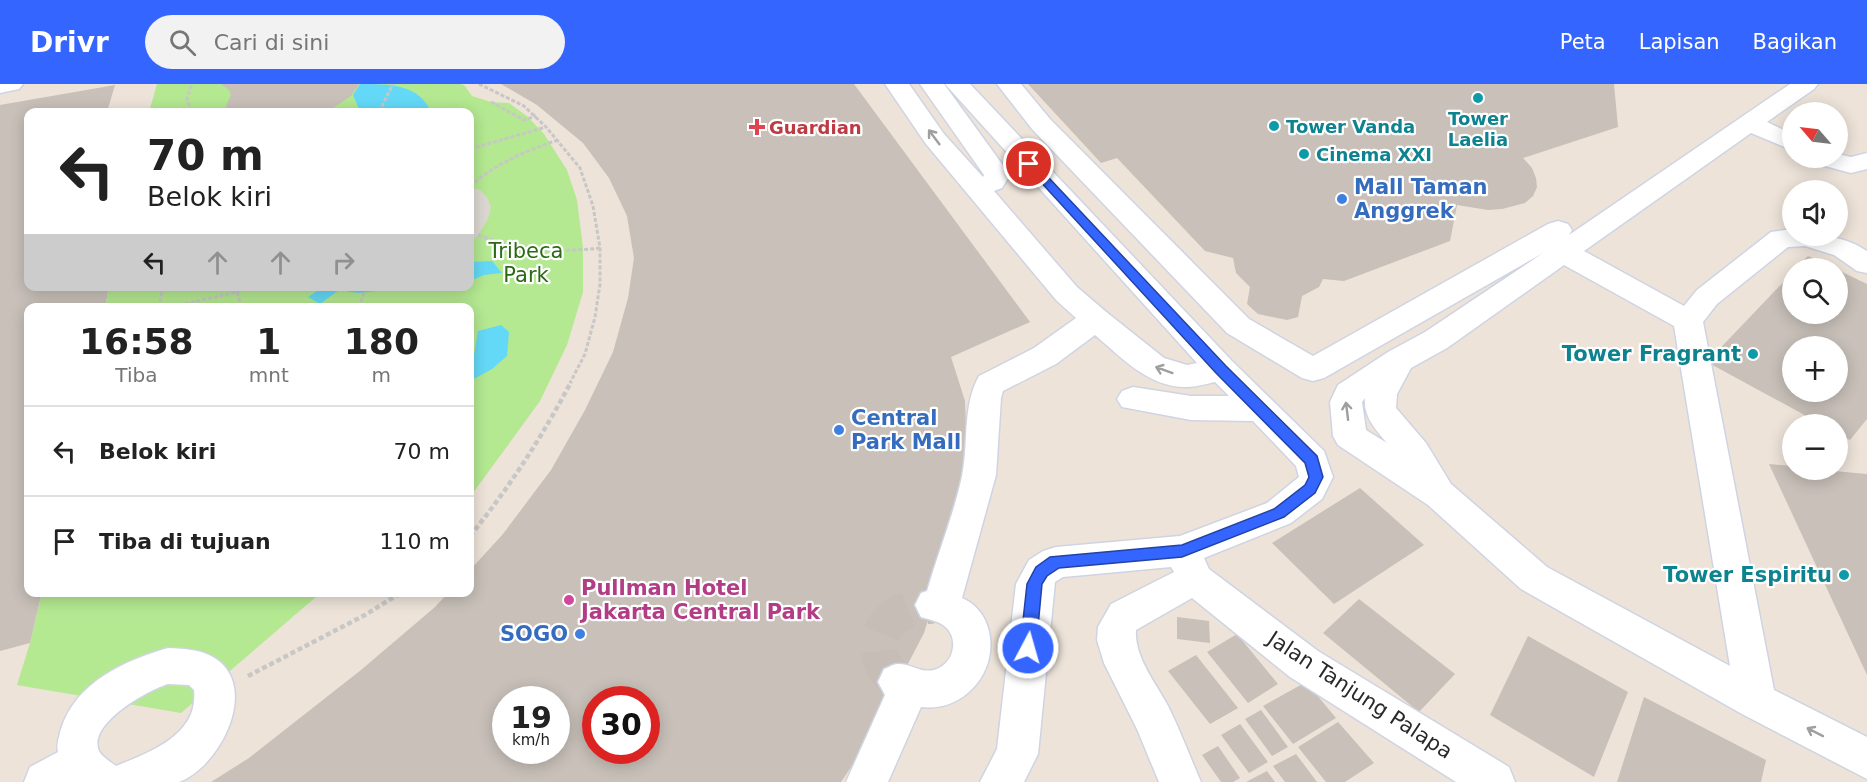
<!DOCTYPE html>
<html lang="id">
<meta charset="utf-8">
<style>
body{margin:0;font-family:"DejaVu Sans",sans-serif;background:#f2f2f2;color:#222;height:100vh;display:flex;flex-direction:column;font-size:22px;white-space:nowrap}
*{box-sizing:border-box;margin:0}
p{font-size:20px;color:#767676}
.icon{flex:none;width:33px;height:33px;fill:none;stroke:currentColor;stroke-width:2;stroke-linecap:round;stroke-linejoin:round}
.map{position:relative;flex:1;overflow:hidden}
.sheet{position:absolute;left:24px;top:219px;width:450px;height:294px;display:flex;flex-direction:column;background:#fff;border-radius:12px;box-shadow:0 3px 15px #0003}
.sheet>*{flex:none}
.top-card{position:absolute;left:24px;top:24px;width:450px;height:183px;border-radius:12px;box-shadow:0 3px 15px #0003;background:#fff;color:#222;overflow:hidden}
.needle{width:39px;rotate:298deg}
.tools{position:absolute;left:1782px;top:18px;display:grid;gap:12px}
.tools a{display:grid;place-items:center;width:66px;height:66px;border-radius:50%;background:#fff;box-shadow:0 3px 15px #0003;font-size:30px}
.speed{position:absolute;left:492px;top:602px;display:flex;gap:12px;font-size:30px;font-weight:700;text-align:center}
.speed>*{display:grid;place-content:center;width:78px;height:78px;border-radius:50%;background:#fff;box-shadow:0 3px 15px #0003;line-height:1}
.speed small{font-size:15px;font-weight:400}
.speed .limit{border:9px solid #d22;background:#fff;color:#111}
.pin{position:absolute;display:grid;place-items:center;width:51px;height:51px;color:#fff;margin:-26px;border:3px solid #fff;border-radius:50%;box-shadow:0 2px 6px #0007}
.me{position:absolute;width:66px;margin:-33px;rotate:6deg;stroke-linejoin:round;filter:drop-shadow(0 0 4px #0008)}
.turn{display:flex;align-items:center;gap:21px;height:126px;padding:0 24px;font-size:27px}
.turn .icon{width:78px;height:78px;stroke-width:2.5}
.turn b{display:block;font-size:42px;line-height:51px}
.lanes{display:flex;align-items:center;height:57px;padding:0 24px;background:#0003;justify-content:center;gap:30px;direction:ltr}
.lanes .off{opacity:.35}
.eta{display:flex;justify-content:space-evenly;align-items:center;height:102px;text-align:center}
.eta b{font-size:36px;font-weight:600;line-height:42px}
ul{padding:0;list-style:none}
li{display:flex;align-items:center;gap:18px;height:90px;padding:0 24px;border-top:2px solid #e0e0e0}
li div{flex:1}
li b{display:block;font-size:22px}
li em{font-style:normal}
header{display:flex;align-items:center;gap:36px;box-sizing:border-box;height:84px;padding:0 30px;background:#3466ff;color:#fff}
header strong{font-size:28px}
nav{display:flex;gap:33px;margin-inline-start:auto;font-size:21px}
.search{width:420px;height:54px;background:#f2f2f2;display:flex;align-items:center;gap:15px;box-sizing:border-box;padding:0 21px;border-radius:33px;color:#767676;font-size:22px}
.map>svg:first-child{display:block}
.green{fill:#b4e891}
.plaza{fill:#dcd7d1}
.water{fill:#64d9f7}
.building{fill:#c8c0b9;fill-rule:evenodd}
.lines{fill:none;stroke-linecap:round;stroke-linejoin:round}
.minor-tunnel{stroke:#c6beb6;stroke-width:37;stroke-dasharray:37 18;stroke-linecap:butt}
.minor-casing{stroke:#cfd4e3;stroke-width:3}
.path-far1{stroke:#c7c7c7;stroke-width:3;stroke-dasharray:4 2;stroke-linecap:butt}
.path{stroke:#c7c7c7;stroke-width:4.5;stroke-dasharray:5 3;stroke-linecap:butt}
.minor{fill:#fff;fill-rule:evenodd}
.oneway{stroke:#9f9f9f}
.route{fill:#3466ff;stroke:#2242a6;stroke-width:1.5}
.culture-dot{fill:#0f9aa8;stroke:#fff;stroke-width:2}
.health-dot{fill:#e0444e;stroke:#fff;stroke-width:2}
.shop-dot{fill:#3f7fe0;stroke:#fff;stroke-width:2}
.hotel-dot{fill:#d1479c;stroke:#fff;stroke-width:2}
.labels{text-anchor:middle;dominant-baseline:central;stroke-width:4.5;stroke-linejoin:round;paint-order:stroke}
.far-culture-label{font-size:18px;font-weight:bold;fill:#0d838f;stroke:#fff;text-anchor:start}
.far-health-label{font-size:18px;font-weight:bold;fill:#be3a42;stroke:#fff;text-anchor:start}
.shop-label{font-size:21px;font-weight:bold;fill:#366cbe;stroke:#fff;text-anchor:start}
.park-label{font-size:21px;fill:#2b6b14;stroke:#fff}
.culture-label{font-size:21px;font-weight:bold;fill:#0d838f;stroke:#fff;text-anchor:end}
.hotel-label{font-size:21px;font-weight:bold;fill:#b23c85;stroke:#fff;text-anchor:start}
.street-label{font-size:21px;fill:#292929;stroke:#fff}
</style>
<header>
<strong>Drivr</strong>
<div class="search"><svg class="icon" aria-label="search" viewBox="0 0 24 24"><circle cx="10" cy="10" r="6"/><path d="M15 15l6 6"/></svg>Cari di sini</div>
<nav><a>Peta</a><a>Lapisan</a><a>Bagikan</a></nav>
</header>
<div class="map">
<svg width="1867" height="698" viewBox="0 0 1867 698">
<rect width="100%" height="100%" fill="#ede3d9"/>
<path class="green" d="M157 0H460L464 1 472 12 491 18 509 19 528 33 544 50 567 86 577 116 583 164V208L567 261 540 317 470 413V224H105L109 203 470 202V28H149Z
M42 509H369L349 513 317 512 181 629 17 601 30 559Z"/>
<path class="plaza" d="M470 103 480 106 487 113 491 123 488 135 478 151 470 159Z"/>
<path class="water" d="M360 0C389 0 419 0 431 28H368L359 25 353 11Z
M492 177 502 189 484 191 470 197V178Z
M323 203H413L358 209 339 206 320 220 308 213Z
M501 241 509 248 507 272 492 285 470 297V275L474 271 478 247Z"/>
<path class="building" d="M221 0H359L351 12 327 28H228L226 22 231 11 229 6Z
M501 0H854L1030 238 951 273 965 317 967 366 964 417 924 549 864 664 841 698H211L249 674 361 586 435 523 449 508H470V486L503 450 551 386 585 326 613 268 628 214 634 174 627 132 609 94 583 59 537 21ZM506 615H556V666H506ZM596 615H646V666H596Z
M1028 0H1614L1618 43 1523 74 1532 84 1536 94 1537 103 1533 112 1525 119 1502 125 1488 126 1457 121 1450 157 1344 197 1323 195 1319 203 1302 212 1298 233 1287 236 1258 230 1247 220 1250 203 1236 189 1233 174 1205 167 1117 74 1101 79Z
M115 1 107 28H28V202H109L105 224H28V508H42L30 559 0 567V21Z
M1808 172 1834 184H1796Z
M1838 186 1867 200V335L1850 356 1838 350V340H1821L1707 278 1792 189V230H1838ZM1792 262H1838V308H1792Z
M1769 380 1792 382V386H1823L1867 390V591Z
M1360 404 1424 461 1334 520 1272 459Z
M1359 515 1455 590 1419 628 1323 549Z
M1177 533 1209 537 1210 559 1177 555Z
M1237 550 1278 600 1248 619 1207 568Z
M1528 552 1628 608 1594 693 1490 631Z
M1196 571 1238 624 1210 640 1168 587Z
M1306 598 1336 634 1293 660 1263 622Z
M1644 613 1766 676 1761 698H1617Z
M1261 626 1288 663 1272 672 1245 635Z
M1338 638 1374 679 1345 698H1326L1298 663Z
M1240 640 1268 678 1249 689 1221 651Z
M1218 662 1240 694 1233 698H1221L1202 671Z
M1296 670 1317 698H1285L1273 682Z
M1267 687 1275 698H1246Z"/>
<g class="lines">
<path class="minor-tunnel" d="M898 598C857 562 886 522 934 521"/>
<g class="minor-casing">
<path id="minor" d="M0 0H23L19 5 0 9Z
M885 0H909L944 50 983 93 984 91 920 0H944L1010 91 1002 104 994 107 1077 203 1105 227 1164 274 1187 281 1197 279 945 0H970L1232 277 1324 367 1333 393 1322 415 1291 439 1204 474 1209 485 1318 567 1509 683 1515 698H1456L1290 593 1192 514 1136 546C1134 573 1156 599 1168 622 1180 646 1190 673 1201 698H1159L1137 645 1104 579 1097 556 1098 543 1111 520 1174 488 1171 483 1063 493 1055 498 1038 670 1024 698H980L997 665 1016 500 1029 476 1043 467 1056 463 1180 452 1267 419 1299 393 1296 382 1253 337 1191 336 1122 323 1117 315 1122 307 1133 303 1191 312H1229L1215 298C1206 300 1196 303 1187 303 1149 304 1121 273 1095 251L1056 280 1003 307 1001 314 996 391 962 514C972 518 980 526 985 536 1005 579 968 629 921 623L888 698H846L885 611 878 598 884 585C888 584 893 580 897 580 912 579 923 592 939 584 955 576 959 552 943 541 937 537 927 535 921 533L915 521 921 509 927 507C938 469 954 430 962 392 969 358 962 322 979 292L1034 264 1076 234 1057 217 926 60Z
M997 0H1021L1050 35 1249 235 1313 272 1548 140 1558 137 1568 140 1572 146 1569 151 1790 0H1818L1814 5 1767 38 1792 50V66L1751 49 1584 167 1684 222 1697 206 1771 148 1792 145V152C1822 152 1841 150 1867 167V189L1857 187 1834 171 1805 162 1788 163 1717 220 1703 238 1774 606 1867 653V695L1742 630 1521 505 1428 421 1338 361 1333 352 1330 318 1338 301 1388 268 1425 248 1543 169 1324 294 1313 297 1302 294 1227 249 1032 45ZM1564 181 1674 242 1730 582 1547 483 1451 400 1426 359 1396 324 1397 310 1411 284 1447 264ZM1365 314C1363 332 1376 346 1387 359L1366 346 1362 318Z
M1867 69V85L1851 89 1814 79 1810 74H1838V70L1851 73Z
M168 564C185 565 205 565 220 578 257 610 218 684 179 698 169 698 153 698 143 698 103 698 63 698 24 698L30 683 58 668C56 660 59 653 61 645 76 598 124 577 168 564ZM168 600 189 601 194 606C199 651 150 668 116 682 111 678 102 673 99 667 87 640 148 606 168 600Z"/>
</g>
<path class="path-far1" d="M479 0 524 22 546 43 580 84 593 122 600 164V200L595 233 585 270 570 299
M491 18 524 36 536 32
M191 28 187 14 192 0
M379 28 393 0
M470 65 546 43
M470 102C497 79 525 67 558 56
M478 151C519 166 557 169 600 164
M237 208 242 224
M159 224 163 202
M167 224 237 208 247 202
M359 224 366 202"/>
<path class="path" d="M470 452C509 404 542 353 571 298
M248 592 365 531 402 508"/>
<use href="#minor" class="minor"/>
</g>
<defs><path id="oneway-shaft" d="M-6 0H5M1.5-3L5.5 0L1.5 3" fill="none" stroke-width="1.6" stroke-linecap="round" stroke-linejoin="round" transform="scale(1.5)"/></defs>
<g class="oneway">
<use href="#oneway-shaft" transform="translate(934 53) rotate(-127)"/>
<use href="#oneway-shaft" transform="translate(1164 286) rotate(-160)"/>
<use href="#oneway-shaft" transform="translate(1347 327) rotate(-97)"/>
<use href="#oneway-shaft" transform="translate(1815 648) rotate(-153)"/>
</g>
<path class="route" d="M1029 76 1033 77 1226 282 1317 372 1323 393 1315 409 1284 433 1182 473 1059 484 1047 492 1042 500 1036 564 1034 569 1028 571 1023 569 1020 564 1027 500 1036 483 1050 473 1182 461 1274 425 1305 401 1309 393 1305 379 1216 289 1026 82V77Z"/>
<g class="culture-dot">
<circle cx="1478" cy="14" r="6"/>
<circle cx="1274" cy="42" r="6"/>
<circle cx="1304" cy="70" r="6"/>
<circle cx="1753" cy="270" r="6"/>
<circle cx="1844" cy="491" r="6"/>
</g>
<path class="health-dot" d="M754 34h6v6h6v6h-6v6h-6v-6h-6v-6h6z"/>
<g class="shop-dot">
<circle cx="1342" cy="115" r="6"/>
<circle cx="839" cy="346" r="6"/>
<circle cx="580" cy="550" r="6"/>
</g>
<circle class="hotel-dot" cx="569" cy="516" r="6"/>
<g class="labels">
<g class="far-culture-label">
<text x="1478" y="34" text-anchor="middle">Tower<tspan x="1478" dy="21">Laelia</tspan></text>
<text x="1286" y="42">Tower Vanda</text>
<text x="1316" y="70">Cinema XXI</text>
</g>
<g class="far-health-label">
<text x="769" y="43">Guardian</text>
</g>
<g class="shop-label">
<text x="1354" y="103">Mall Taman<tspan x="1354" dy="24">Anggrek</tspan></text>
<text x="851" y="334">Central<tspan x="851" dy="24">Park Mall</tspan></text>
<text x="568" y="550" text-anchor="end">SOGO</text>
</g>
<g class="park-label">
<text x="526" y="167">Tribeca<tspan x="526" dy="24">Park</tspan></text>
</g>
<g class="culture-label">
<text x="1741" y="270">Tower Fragrant</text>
<text x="1832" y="491">Tower Espiritu</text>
</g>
<g class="hotel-label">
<text x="581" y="504">Pullman Hotel<tspan x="581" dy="24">Jakarta Central Park</tspan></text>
</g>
<g class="street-label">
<text transform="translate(1360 611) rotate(33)">Jalan Tanjung Palapa</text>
</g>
</g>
</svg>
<div class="tools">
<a><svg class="needle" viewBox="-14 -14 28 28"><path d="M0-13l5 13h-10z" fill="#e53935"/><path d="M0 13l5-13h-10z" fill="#767676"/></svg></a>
<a><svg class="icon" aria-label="sound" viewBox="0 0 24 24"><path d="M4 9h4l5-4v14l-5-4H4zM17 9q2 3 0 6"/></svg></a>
<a><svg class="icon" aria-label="search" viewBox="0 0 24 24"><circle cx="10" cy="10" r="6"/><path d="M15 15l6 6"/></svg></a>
<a>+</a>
<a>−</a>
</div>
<div class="speed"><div>19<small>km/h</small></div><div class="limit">30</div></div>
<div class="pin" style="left:1029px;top:80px;background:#d93025"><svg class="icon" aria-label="arrive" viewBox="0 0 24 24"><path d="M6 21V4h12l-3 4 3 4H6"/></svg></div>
<svg class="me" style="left:1028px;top:564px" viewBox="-20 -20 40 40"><circle r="17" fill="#3466ff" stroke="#fff" stroke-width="3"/><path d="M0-11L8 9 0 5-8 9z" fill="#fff"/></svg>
<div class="top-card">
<div class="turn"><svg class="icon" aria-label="left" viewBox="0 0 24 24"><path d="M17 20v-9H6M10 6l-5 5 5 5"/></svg><div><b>70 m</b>Belok kiri</div></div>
<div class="lanes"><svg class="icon" aria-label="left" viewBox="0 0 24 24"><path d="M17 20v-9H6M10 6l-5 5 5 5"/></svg><svg class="icon off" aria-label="ahead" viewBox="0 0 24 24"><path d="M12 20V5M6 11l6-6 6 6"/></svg><svg class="icon off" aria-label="ahead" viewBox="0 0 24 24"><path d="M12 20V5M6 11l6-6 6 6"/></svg><svg class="icon off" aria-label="right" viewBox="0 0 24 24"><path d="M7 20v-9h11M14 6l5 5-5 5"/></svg></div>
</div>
<section class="sheet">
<div class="eta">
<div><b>16:58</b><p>Tiba</p></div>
<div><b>1</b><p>mnt</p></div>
<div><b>180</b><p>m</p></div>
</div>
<ul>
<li><svg class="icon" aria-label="left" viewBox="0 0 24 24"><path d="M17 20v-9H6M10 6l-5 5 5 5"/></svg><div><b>Belok kiri</b></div><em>70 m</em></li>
<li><svg class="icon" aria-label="arrive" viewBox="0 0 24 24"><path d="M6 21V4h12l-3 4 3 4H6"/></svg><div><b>Tiba di tujuan</b></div><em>110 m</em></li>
</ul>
</section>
</div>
